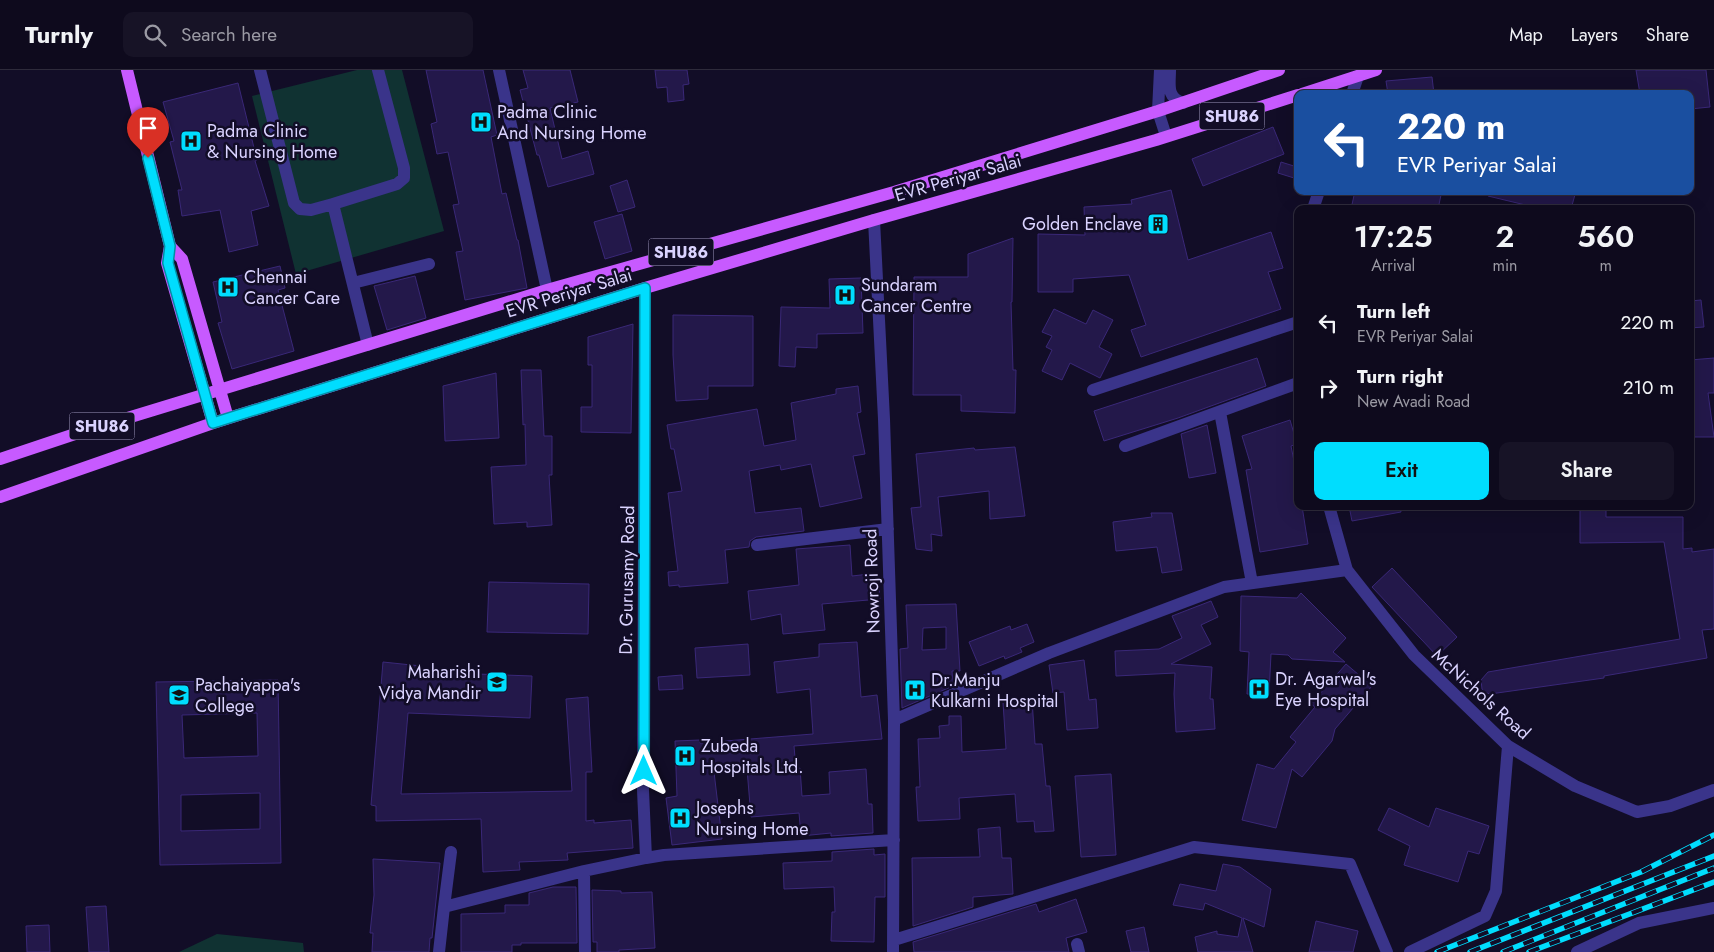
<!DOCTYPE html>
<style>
body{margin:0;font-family:Jost,sans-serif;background:#171326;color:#f1f3f6;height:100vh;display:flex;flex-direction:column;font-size:19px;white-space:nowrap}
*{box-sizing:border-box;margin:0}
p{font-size:16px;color:#9b9aa4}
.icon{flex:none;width:28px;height:28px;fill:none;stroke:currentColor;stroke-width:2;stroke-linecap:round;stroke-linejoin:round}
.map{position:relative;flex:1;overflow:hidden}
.details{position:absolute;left:1294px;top:135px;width:400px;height:305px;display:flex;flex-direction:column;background:#0e0a1d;border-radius:10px;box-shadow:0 5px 20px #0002,0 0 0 1px #2e2b3b}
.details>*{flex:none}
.top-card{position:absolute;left:1294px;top:20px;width:400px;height:105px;border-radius:10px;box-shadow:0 5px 20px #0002,0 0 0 1px #2e2b3b;background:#1a4fa0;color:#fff;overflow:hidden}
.pin{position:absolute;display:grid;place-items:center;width:42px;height:42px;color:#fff;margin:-51px -21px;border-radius:50% 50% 50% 0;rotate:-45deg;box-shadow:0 0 5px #0007}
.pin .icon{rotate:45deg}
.me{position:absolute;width:55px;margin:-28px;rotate:0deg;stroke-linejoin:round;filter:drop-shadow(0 0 4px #0008)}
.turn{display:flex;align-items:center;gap:18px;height:105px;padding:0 20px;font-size:22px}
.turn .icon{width:65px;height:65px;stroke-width:2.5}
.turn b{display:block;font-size:35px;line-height:42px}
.eta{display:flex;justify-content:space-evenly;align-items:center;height:85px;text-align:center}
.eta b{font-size:30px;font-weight:600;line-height:35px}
.cta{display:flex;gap:10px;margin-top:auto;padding:10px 20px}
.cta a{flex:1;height:58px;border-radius:10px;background:#00ddfe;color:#111;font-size:20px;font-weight:600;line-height:58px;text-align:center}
.cta a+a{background:#171326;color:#f1f3f6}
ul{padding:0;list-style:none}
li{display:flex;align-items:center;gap:15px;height:65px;padding:0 20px}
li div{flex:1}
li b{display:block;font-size:19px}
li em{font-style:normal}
header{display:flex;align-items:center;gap:30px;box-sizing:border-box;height:70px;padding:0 25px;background:#0e0a1d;border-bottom:1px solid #2e2b3b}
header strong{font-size:24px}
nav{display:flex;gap:28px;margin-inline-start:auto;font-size:18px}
.search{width:350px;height:45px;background:#171326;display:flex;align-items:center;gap:12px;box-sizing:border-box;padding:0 18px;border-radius:10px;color:#9b9aa4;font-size:19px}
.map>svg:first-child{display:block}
.green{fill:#103232}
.building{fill:#23184a;stroke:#3a2878;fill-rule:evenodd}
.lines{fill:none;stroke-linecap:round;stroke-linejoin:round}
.minor{stroke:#3a348a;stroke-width:12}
.major{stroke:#c75aff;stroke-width:12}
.rail-casing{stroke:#00ddfe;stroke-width:5.5}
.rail{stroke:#120d27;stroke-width:4;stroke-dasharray:11;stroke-linecap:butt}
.route-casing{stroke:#0090a5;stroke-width:12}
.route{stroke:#00ddfe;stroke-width:9}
.labels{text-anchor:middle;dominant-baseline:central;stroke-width:5;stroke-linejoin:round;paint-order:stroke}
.shield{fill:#120d27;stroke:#9e98be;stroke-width:1}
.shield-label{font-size:16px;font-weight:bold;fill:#dad3ff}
.poi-label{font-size:18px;fill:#dad3ff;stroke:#120d27;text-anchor:start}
.street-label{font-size:18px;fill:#dad3ff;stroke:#120d27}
</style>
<header>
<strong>Turnly</strong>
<div class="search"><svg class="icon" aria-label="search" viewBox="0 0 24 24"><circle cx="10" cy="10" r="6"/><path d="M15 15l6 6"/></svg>Search here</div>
<nav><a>Map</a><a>Layers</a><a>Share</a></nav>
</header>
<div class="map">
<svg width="1714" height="882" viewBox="0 0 1714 882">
<rect width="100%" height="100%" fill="#120d27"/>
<path class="green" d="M357 0H402L444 161 296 204 252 26Z
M217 864 303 873 304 882H179Z"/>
<path class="building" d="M426 0H483L497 65 491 67 502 124 506 123 517 170H518L527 218 465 230 456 182 463 181 453 135 459 134 448 82 437 84 431 54 437 52Z
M523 0H570L578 32 550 38 562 89 588 81 594 104 548 117 539 85H537L520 20 528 18Z
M655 0H687L689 14 683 15 684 30 668 32 667 17 657 18Z
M1636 0H1706L1710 37 1690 39V24H1640Z
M1432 7 1434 24H1388L1386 11Z
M238 13 257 90 255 91 269 136 251 141 258 175 229 182 220 140 182 146 178 120H182L170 72 174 71 163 32Z
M1273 57 1284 84 1203 116 1192 89Z
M1281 92 1297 97 1294 108 1278 103Z
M627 110 635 137 618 142 610 116Z
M1171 120 1188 190 1271 162 1283 198 1268 202 1281 239 1141 287 1131 260 1146 255 1129 205 1073 209V222H1038V164L1085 165 1084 137 1132 134 1131 130Z
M1355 121H1424L1441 125 1438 139H1351Z
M1488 121H1576L1571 139H1542L1488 126Z
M622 144 632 181 605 189 594 152Z
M1013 168 1012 232H1011L1013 300H1016L1015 343 961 341V325H913L914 207H968V184Z
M280 196 285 218 278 220 294 281 232 299 218 253 222 252 213 212Z
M415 206 426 248 387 260 374 216Z
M861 208 863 263 817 264V278L796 277 795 297 779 296 781 237 830 238 829 209Z
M1701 230 1704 257 1690 258V231Z
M1054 239 1086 254 1093 240 1113 250 1099 277 1112 284 1100 308 1070 293 1062 310 1042 301 1052 280 1046 277 1052 266 1042 262Z
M673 245 753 246V316H708V329L676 331 673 285Z
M633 254 631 363 581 362V337H592V295H588V267Z
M1257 288 1266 316 1178 348 1104 371 1094 341Z
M1714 288V323H1708L1714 367H1694L1693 358H1690V290Z
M521 300H541L544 366H552V405H549L552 455 527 457V452L494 454 491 397 526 395 525 354 523 355Z
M496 303 499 368 445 371 443 316Z
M858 316 861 342 857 343 865 384 853 386 862 428 820 437 811 394 781 400 780 395 749 401 755 443 801 438 804 461 756 467 750 471 749 477 725 480 728 513 679 517V515L669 516 668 502 678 501 668 423 682 421 674 379H671L667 355 757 339 764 376 796 370 791 333 836 324V319Z
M1290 350 1297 374 1291 376 1298 411V436H1302L1308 474 1260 482 1246 400 1252 399 1242 366Z
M1207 355 1216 403 1189 408 1181 364Z
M1015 377 1025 446 990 449 989 421 938 427 942 466 931 464 932 481 916 479 911 438 921 437 916 384 974 378 975 380Z
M1349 436H1400L1401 442 1352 451Z
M1580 436H1606V447H1683V479L1692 478V482L1714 479V559L1702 560 1707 588 1604 606V608L1490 624 1484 622 1482 619 1481 610 1488 602 1680 569 1664 472 1580 473Z
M1151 443H1172L1182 500 1162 503 1157 477 1116 481 1113 452 1152 447Z
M850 475 852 506 878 503 880 529 822 534 825 560 783 564 781 544 751 550 748 521 799 515 796 479Z
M1392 498 1457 567 1437 586 1372 517Z
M489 512 589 514 588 564 487 562Z
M1301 523 1346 568 1333 582 1345 592 1292 589 1288 585 1271 584 1269 624H1247L1249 582 1240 581 1241 526 1297 528Z
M1211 531 1218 547 1201 555 1211 574 1171 594 1212 597 1210 629H1213L1215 659 1176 662 1174 624 1175 603 1116 606 1115 581 1159 579 1182 568 1172 546Z
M956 534 960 601H952L953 616 902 638 900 579 908 578 906 535ZM946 557V579L922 580 923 558Z
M1027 554 1034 572 1020 578 1022 582 1005 589 1004 586 979 596 969 572 1010 556 1011 560Z
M857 572 861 627 877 625 882 669 794 676 796 699 800 698 802 726 830 724 829 702 866 699 868 734H872L873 763 831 766V763L801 766 799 743 751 747 747 699 714 702 722 769 672 775 666 728 677 726 675 671 700 670V673L813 664 810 619 777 623 774 592 819 587V574Z
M748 574 750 605 697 608 695 578Z
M1084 590 1089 630 1096 629 1098 658 1067 660 1064 622 1053 623 1049 595Z
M383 592 421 596V602L532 606 530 648 408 643 401 724 572 721 566 629 588 627 592 702H586V751L594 750V753L631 750 633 778 567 783 568 790 519 792 520 800 483 802 481 749 376 751V736L371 735Z
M1346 594 1372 616 1335 659 1332 671 1302 707 1292 699 1276 758 1242 750 1257 694 1274 699 1296 672 1290 667 1315 637 1311 634Z
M682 605 683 619 659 620 658 607Z
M278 610 281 793 160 795 156 612ZM257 643 258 686 184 688 182 645ZM260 723V759L181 761V725Z
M1032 630 1035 674H1042L1046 716H1050L1054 761 1035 762 1034 751 1017 752 1015 724 959 728 960 749 918 751 916 717H920L918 669 940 668 939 656 949 655V646H961L962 682 1006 679 1003 632Z
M1111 704 1116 785 1081 787 1075 706Z
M1389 738 1429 757 1436 738 1489 756 1479 784 1468 781 1458 812 1404 795 1410 776 1378 760Z
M1000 757 1002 788H1011L1013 824 973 827V837L913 856 912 788 980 787 978 759Z
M874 779V785L885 784V827H875L874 872 831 871 832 842H835L834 817 784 819 783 793 832 791V782Z
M373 789 440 793 432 868H430L429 882H372L373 863H370L374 825Z
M1223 794 1240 797 1271 819 1264 857 1243 848 1253 882H1198L1195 867 1217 861V864L1238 867 1242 848 1205 833 1203 840 1173 835 1180 814 1216 821Z
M553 817H576L577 873H521V875H512V882H461V844L505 843V835H529V823Z
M592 820 621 821V823L652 822 655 878 619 880V882H597V872H593Z
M1076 829 1087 862 1066 868 1069 882H914L913 872 1036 834 1039 842Z
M106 836 109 882H89L86 837Z
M1316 851 1358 861 1353 882H1309Z
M49 855 50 882H27L26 856Z
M1144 857 1149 882H1131L1126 861Z"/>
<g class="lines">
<path class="minor" d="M260 0 294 133 300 139 311 140 333 134
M499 0 547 220
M1160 0 1158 41 1166 66
M1170 0C1170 15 1166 27 1183 33
M1352 24 1358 6
M1313 139 1319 121
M874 150 884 349 894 650 893 882
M353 213 429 194
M368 275 333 134 397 114 404 108V98L378 0
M1093 320 1298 252
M1220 342 1252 513
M1125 376 1298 313
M1329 436 1347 500 1414 585 1508 676 1575 716 1637 742 1670 736 1714 720
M757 475 888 459
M894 650 1049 583 1224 517 1347 500
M646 788 664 785 894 770
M584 801 585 882
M444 837 451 782
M894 870 1194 777 1350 794 1387 882
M1077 874 1079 882
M439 882 444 837 584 801 646 788 643 720 645 218
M1410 882 1485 846 1496 821 1508 676
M1577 882 1639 853 1714 838"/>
<path class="major" d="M127 0 170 176 167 193 213 353
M1302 24 1376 0
M170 176 182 189 228 348
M0 389 75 364 547 220 894 122 1158 41 1279 0
M0 427 213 353 645 218 874 150 1156 70 1298 25"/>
<g class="rail-casing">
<path id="rail" d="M1437 882 1641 802 1714 765
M1470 882 1714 786
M1503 882 1714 798
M1529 882 1714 812"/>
</g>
<use href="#rail" class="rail"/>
</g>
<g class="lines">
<g class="route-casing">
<path id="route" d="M148 88 170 176 168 193 213 353 645 218 644 701"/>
</g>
<use href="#route" class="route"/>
</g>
<defs>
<g id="hospital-square" transform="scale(1.125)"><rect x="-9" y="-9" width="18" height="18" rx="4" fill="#00ddfe" stroke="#120d27"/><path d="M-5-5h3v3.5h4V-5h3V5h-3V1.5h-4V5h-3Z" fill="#111"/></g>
<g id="building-square" transform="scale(1.125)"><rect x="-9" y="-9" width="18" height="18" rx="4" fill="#00ddfe" stroke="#120d27"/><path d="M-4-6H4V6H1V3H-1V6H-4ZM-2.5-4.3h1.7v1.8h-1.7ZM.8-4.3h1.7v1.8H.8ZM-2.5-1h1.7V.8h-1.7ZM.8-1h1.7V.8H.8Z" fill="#111"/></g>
<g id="school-square" transform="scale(1.125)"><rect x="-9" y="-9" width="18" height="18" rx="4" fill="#00ddfe" stroke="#120d27"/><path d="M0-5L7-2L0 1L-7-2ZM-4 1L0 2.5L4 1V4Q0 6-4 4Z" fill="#111"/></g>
<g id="university-square" transform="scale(1.125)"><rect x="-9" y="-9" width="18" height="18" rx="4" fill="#00ddfe" stroke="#120d27"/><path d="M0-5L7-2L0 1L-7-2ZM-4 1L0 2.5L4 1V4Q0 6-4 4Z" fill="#111"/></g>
</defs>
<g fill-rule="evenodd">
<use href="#hospital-square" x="481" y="52"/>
<use href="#hospital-square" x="191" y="71"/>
<use href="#building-square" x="1158" y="154"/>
<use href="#hospital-square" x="228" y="217"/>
<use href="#hospital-square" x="845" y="225"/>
<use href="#school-square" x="497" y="612"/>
<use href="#hospital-square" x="1259" y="619"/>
<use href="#hospital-square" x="915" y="620"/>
<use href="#university-square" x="179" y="625"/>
<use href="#hospital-square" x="685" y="686"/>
<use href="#hospital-square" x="680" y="748"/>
</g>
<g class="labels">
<g class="shield">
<rect x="1199.5" y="32.5" width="65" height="27" rx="4"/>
<rect x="648.5" y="168.5" width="65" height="27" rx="4"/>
<rect x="69.5" y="342.5" width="65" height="27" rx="4"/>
</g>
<g class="shield-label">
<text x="1232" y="46">SHU86</text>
<text x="681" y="182">SHU86</text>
<text x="102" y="356">SHU86</text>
</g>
<g class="poi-label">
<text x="497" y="42">Padma Clinic<tspan x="497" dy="21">And Nursing Home</tspan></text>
<text x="207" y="61">Padma Clinic<tspan x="207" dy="21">&amp; Nursing Home</tspan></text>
<text x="1142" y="154" text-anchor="end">Golden Enclave</text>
<text x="244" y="207">Chennai<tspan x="244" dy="21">Cancer Care</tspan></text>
<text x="861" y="215">Sundaram<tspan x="861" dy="21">Cancer Centre</tspan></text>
<text x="481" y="602" text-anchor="end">Maharishi<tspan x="481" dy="21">Vidya Mandir</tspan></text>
<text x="1275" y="609">Dr. Agarwal's<tspan x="1275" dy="21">Eye Hospital</tspan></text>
<text x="931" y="610">Dr.Manju<tspan x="931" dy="21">Kulkarni Hospital</tspan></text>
<text x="195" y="615">Pachaiyappa's<tspan x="195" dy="21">College</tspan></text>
<text x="701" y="676">Zubeda<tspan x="701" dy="21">Hospitals Ltd.</tspan></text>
<text x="696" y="738">Josephs<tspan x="696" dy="21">Nursing Home</tspan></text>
</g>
<g class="street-label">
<text transform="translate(958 108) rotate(-16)">EVR Periyar Salai</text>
<text transform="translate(569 223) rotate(-17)">EVR Periyar Salai</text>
<text transform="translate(627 510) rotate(-89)">Dr. Gurusamy Road</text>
<text transform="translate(872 511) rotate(-92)">Nowroji Road</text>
<text transform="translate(1481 624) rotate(42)">McNichols Road</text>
</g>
</g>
</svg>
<div class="pin" style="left:148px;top:88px;background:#d93025"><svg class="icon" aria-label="arrive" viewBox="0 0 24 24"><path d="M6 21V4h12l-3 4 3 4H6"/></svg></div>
<svg class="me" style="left:644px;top:701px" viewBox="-20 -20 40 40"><path d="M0-17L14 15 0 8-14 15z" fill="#00ddfe" stroke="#fff" stroke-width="4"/></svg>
<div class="top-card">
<div class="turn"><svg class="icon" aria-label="left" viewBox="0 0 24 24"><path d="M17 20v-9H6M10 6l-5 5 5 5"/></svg><div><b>220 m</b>EVR Periyar Salai</div></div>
</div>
<section class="details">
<div class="eta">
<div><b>17:25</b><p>Arrival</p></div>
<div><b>2</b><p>min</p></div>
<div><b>560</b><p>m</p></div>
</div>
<ul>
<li><svg class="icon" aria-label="left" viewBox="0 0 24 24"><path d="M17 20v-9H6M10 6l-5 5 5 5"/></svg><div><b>Turn left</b><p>EVR Periyar Salai</p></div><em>220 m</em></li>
<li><svg class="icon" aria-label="right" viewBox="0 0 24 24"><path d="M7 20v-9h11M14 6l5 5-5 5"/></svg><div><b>Turn right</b><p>New Avadi Road</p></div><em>210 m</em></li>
</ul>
<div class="cta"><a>Exit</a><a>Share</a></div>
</section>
</div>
